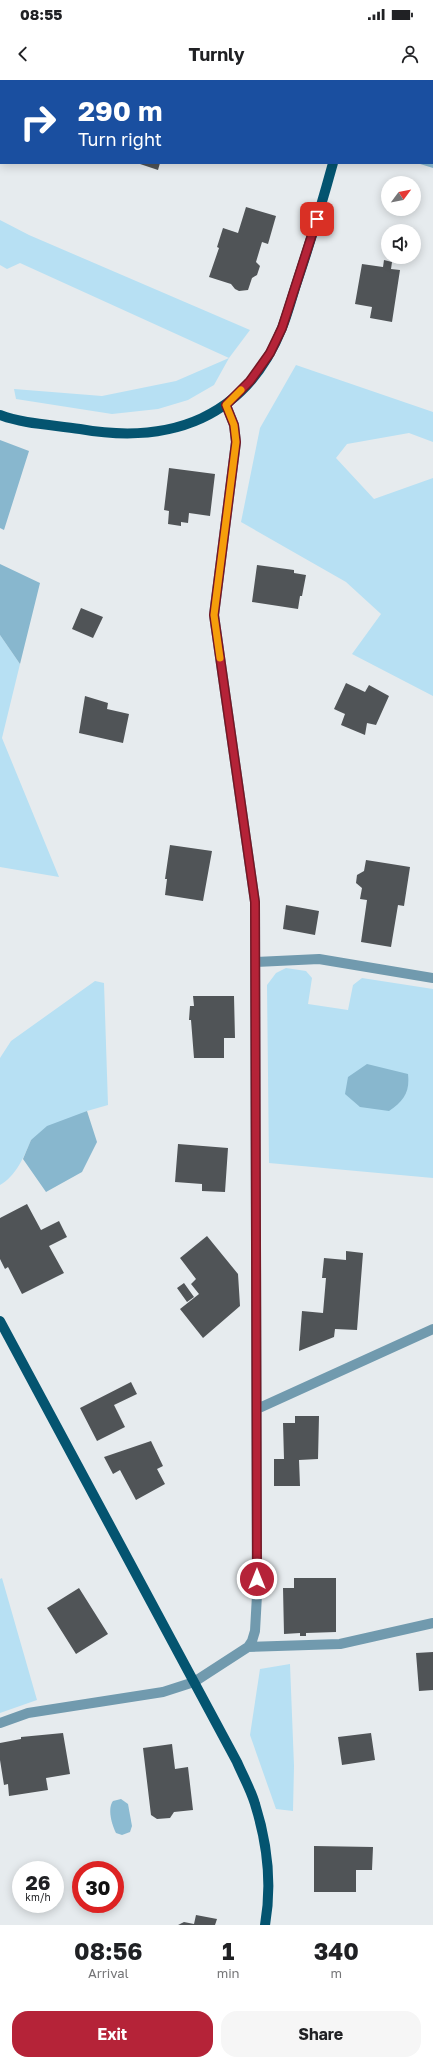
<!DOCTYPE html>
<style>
body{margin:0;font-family:"Golos Text",sans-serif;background:#f6f6f6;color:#202124;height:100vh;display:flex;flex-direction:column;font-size:15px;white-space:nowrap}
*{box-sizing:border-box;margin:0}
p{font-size:13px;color:#757577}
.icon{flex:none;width:22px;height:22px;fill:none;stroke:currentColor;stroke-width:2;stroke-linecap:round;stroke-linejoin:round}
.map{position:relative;height:1845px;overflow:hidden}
.side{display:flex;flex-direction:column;background:#fff;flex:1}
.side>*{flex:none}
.banner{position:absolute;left:0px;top:0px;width:433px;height:84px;box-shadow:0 2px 10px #0003;background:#1a4fa0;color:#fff;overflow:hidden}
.needle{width:26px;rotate:58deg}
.controls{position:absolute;left:381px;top:96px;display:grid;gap:8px}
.controls a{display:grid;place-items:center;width:40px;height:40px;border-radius:50%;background:#fff;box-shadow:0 2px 10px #0003;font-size:20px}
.speed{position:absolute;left:12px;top:1781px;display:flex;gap:8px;font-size:20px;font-weight:700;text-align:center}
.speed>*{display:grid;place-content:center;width:52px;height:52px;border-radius:50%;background:#fff;box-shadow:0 2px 10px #0003;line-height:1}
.speed small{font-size:10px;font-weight:400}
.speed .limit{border:6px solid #d22;background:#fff;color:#111}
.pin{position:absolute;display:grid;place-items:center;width:34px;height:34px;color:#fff;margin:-17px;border-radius:8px;box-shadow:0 2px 6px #0006}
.me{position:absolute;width:44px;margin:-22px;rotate:0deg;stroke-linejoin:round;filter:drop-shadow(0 0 3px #0008)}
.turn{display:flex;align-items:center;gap:14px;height:84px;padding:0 12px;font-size:18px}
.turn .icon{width:52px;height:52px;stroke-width:2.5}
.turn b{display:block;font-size:28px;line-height:34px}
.eta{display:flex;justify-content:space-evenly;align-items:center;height:68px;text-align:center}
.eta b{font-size:24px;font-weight:700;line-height:28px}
.button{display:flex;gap:8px;margin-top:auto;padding:8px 12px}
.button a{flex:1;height:46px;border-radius:16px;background:#b52338;color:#fff;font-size:16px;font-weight:700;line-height:46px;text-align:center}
.button a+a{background:#f6f6f6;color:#202124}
.status{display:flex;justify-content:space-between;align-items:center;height:28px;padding:0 20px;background:#fff;direction:ltr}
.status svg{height:11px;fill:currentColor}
header{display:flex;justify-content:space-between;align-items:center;height:52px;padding:0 12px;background:#fff;font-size:18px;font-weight:700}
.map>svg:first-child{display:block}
.green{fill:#b7e0f3}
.forest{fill:#88b7ce}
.water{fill:#8cbbd2}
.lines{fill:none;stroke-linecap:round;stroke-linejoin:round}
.stream{stroke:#8cbbd2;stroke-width:8}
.building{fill:#505457}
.minor{stroke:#719aae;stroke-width:10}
.major{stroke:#045470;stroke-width:10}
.route-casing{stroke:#761724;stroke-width:10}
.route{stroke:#b52338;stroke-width:7}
.slow{stroke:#f59e0b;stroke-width:7}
</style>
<div class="status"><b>08:55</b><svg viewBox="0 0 49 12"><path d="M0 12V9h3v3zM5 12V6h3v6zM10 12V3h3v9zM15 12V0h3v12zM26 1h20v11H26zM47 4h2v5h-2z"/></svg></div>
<header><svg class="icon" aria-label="back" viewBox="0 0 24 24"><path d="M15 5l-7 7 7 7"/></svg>Turnly<svg class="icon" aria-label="person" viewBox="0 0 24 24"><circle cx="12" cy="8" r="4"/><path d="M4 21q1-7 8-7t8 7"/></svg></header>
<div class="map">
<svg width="433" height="1845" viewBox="0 0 433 1845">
<rect width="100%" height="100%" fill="#e6ebee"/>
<path class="green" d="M0 140 29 155 250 250 229 278 214 305 188 320 158 329 112 334 16 319 14 309 102 316 176 301 229 278 20 183 7 189 0 185Z
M296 285 433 332V362L409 353 347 364 336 378 374 419 433 398V616L352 574 381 534 346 502 241 442 260 348Z
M0 555 20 584 2 658 59 797 0 787Z
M286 888 306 891 312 898 308 924 348 930 353 905 362 898 433 909V1098L269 1083 267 905 276 893Z
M95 901 104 903 108 1025 87 1031 31 1060C24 1077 16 1096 0 1105V978L11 961Z
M2 1498 37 1620 0 1633V1499Z
M290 1584 294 1686 293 1731 276 1729 250 1655 260 1589Z"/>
<path class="forest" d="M379 0H433V88L417 83H432V1Z
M0 360 29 371 4 450 0 448Z
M0 484 40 503 20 584 0 555Z
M367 984 408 994C410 1012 404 1021 389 1031L360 1027 345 1014 348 997Z
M87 1031 97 1062 82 1092 46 1112 23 1079 31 1060 47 1046Z"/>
<path class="water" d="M121 1719 128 1724 132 1746 130 1752 122 1755 116 1753C112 1745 107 1729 113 1721Z"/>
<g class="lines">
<path class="stream" d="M112 0V1"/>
</g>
<path class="building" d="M137 83H160L158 90Z
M246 127 276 136 268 164 262 162 256 182 260 186 257 195 252 198 248 210 239 211 235 209 231 204 209 197 219 168 217 167 223 148 238 153Z
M384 180 392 182 391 189 400 190 392 242 370 238 372 227 355 224 362 184 383 187Z
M169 388 215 394 210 436 189 433 188 443 181 442V446L168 444 169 431 164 430Z
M257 485 294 490V493L306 495 302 516H300L298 529 252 522Z
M81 528 103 537 93 558 72 549Z
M346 603 365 612 369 605 389 616 376 645 367 643 365 655 341 645 345 634 334 629Z
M85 616 108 623 107 629 129 634 123 663 79 653Z
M170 765 212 771 203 821 165 815 167 799H165Z
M366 780 410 787 404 826 398 825 391 867 361 862 367 820 360 819 362 808 356 803 357 795 364 791Z
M286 825 319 831 315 855 283 849Z
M193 916H234L235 958H224V978H194L191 940H189L190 926H194Z
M178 1064 228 1068 225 1112 202 1111V1104L175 1102Z
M27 1124 41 1150 59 1141 67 1157 49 1166 64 1193 22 1214 8 1187 5 1189 0 1179V1138Z
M207 1156 238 1194 240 1226 203 1258 180 1229 199 1214 191 1204 196 1199 180 1178Z
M346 1171 363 1173 357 1250 335 1249 334 1257 299 1271 302 1231 323 1233 326 1198H322L324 1178 346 1180Z
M184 1203 194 1217 187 1222 177 1208Z
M131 1302 137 1314 114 1325 125 1347 97 1361 80 1328Z
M295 1336H319L318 1379 299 1380 300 1406H274V1379H284L283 1343H295Z
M151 1361 163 1386 157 1389 165 1404 136 1420 120 1390 113 1394 104 1377Z
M294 1498H336V1552L306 1553V1556H300V1553L284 1554 283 1508H294Z
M79 1508 108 1554 76 1574 47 1528Z
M433 1572V1610L419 1611 416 1573Z
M63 1653 70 1694 46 1698 48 1710 9 1716 8 1704 4 1705 0 1680V1663L21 1659V1657Z
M371 1653 375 1680 342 1685 338 1657Z
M172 1664 175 1689 188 1687 193 1730 174 1732 170 1738 157 1739 151 1735 143 1668Z
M314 1766 373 1767 372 1790H356V1812H314Z
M196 1835 217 1839 215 1845H178L184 1842 194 1844Z"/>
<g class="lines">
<path class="minor" d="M256 882 319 879 433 898
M257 1329 433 1249
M248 1567 340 1564 433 1543
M0 1643 28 1633 163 1612 194 1602 248 1567 252 1561 255 1551 257 1515 255 822 214 535 236 362 234 345 226 325"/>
<path class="major" d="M353 1V0
M0 335C23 344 55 345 80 349 171 365 246 338 282 248 288 233 292 217 297 202 310 163 322 123 333 83
M0 1241 237 1682C243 1696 251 1710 255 1724 267 1762 272 1805 265 1845"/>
</g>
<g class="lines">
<g class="route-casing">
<path id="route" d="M257 1499 255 822 214 535 236 362 234 345 226 325 250 301 270 273 282 248 317 139"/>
</g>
<use href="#route" class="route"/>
<path class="slow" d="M220 578 214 535 236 362 234 345 226 325 241 310"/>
</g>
</svg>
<div class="controls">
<a><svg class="needle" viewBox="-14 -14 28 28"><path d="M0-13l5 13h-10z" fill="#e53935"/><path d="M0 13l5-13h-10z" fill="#757577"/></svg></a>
<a><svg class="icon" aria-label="sound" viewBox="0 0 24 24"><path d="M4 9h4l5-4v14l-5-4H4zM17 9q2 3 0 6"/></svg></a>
</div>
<div class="speed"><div>26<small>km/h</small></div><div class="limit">30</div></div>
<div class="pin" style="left:317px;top:139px;background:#d93025"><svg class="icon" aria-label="arrive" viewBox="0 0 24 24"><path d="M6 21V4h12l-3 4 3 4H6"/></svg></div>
<svg class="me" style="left:257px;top:1499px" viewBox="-20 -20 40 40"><circle r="17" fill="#b52338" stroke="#fff" stroke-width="3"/><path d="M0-11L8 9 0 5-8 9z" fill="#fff"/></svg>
<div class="banner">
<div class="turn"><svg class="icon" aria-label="right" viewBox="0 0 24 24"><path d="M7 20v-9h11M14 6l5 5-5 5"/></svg><div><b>290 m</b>Turn right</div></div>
</div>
</div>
<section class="side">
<div class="eta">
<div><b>08:56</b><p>Arrival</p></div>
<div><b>1</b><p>min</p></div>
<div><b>340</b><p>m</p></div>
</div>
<div class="button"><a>Exit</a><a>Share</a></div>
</section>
